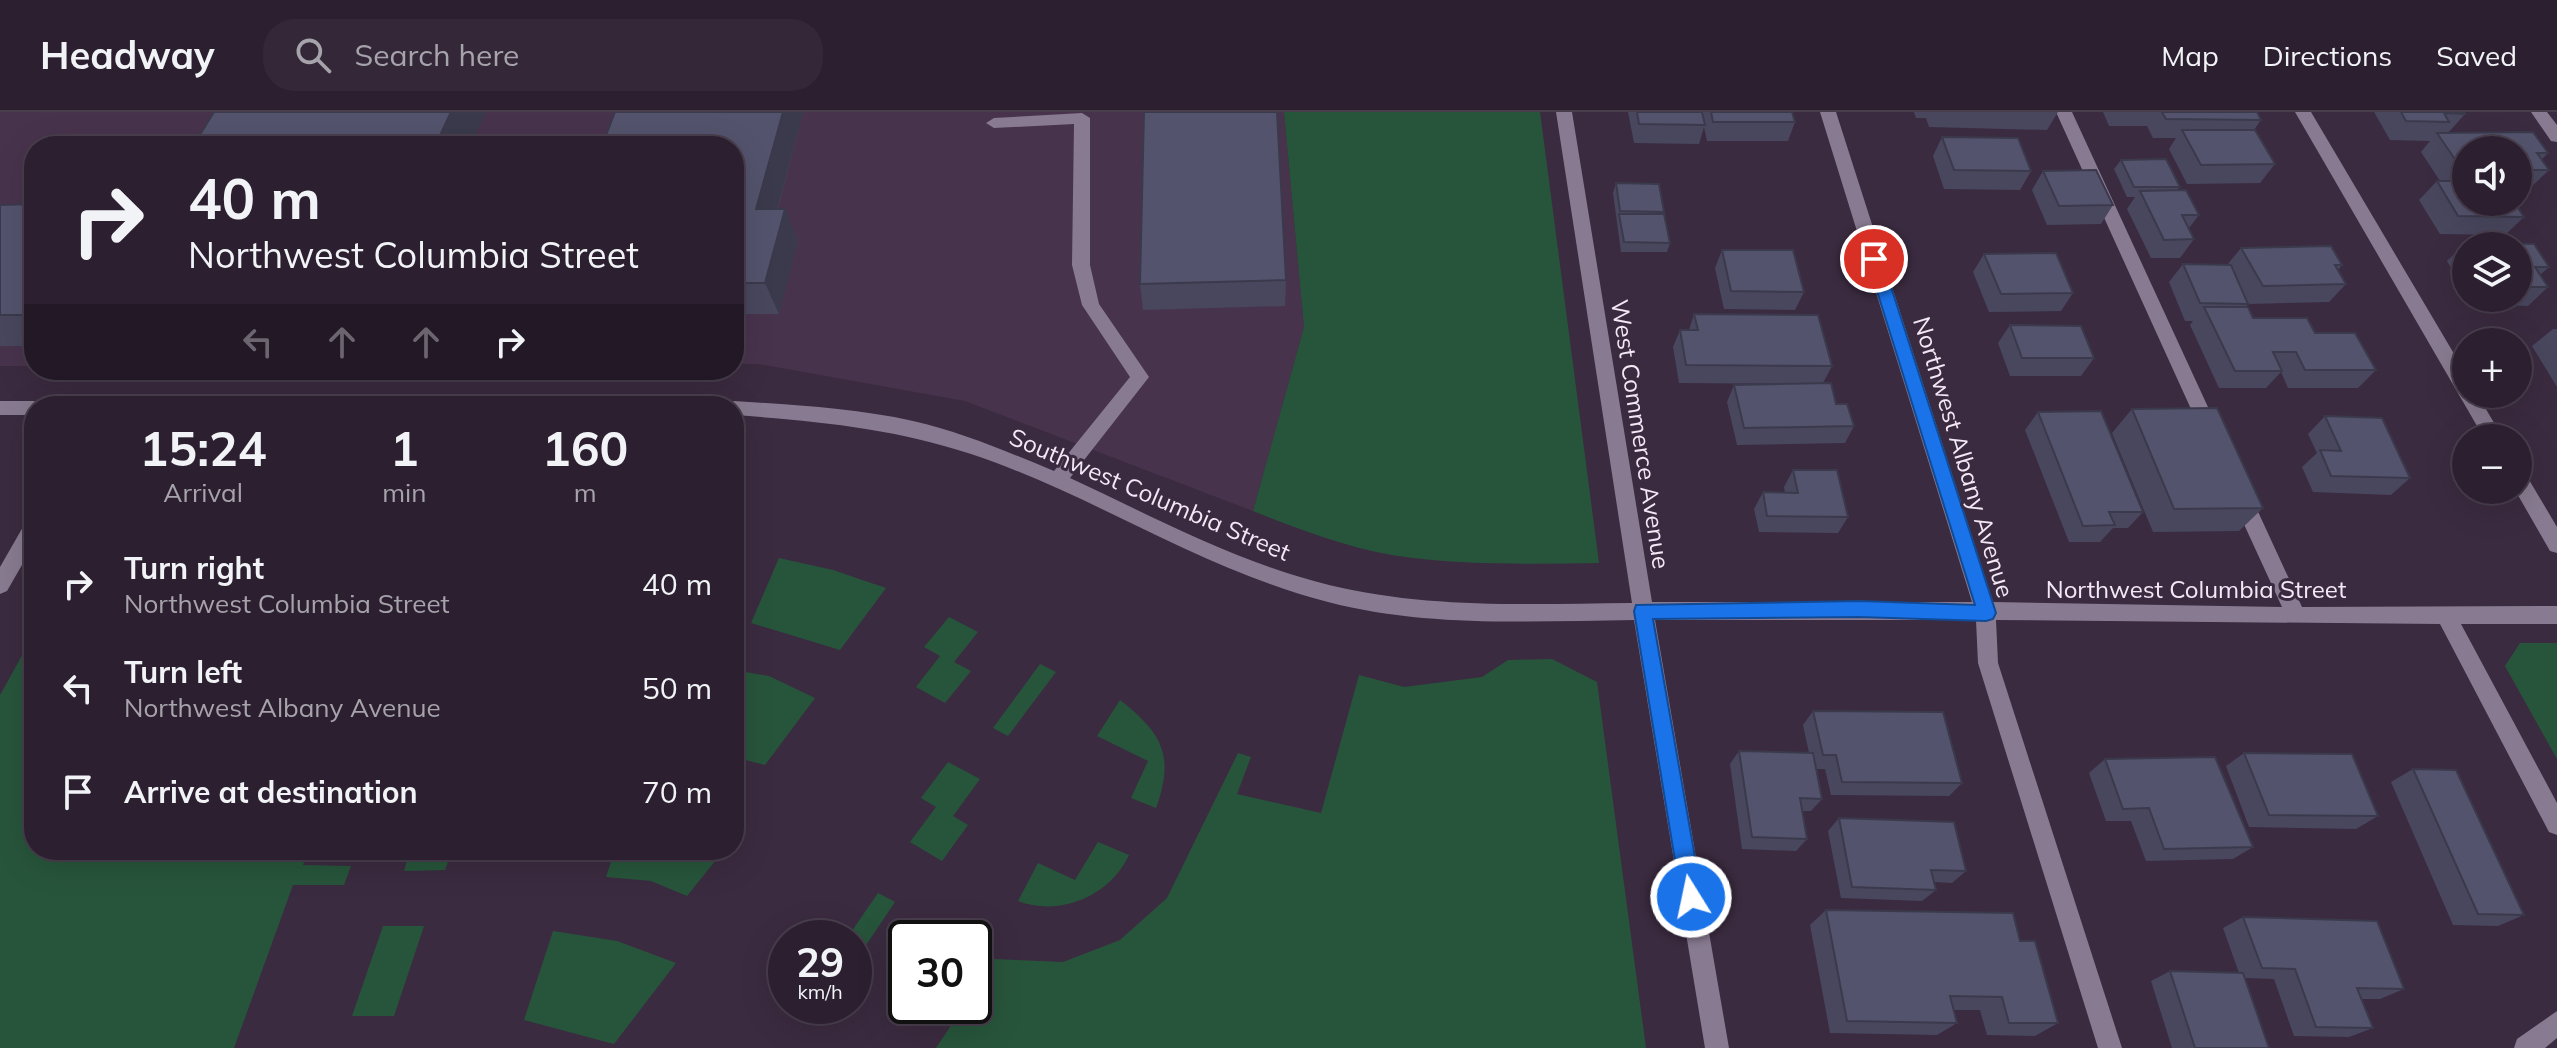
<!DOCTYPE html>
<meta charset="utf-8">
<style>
body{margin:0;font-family:Mulish,sans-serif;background:#342838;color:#f1f3f6;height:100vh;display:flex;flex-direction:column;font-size:30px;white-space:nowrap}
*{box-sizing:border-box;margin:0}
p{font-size:26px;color:#a6a3ab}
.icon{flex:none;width:44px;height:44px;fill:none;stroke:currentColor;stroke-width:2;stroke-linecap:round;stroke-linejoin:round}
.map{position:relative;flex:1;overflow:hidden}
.panel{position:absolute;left:24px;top:284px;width:720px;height:464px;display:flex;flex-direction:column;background:#2c2030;border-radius:32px;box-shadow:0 8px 32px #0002,0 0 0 2px #483e4c}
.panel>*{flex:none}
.top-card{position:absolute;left:24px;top:24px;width:720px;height:244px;border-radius:32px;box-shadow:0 8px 32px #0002,0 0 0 2px #483e4c;background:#2c2030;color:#f1f3f6;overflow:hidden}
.controls{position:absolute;left:2452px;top:24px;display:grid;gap:16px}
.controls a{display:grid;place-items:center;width:80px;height:80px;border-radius:50%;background:#2c2030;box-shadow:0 8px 32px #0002,0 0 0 2px #483e4c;font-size:40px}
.speed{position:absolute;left:768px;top:808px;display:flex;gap:16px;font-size:40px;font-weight:700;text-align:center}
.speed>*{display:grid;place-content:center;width:104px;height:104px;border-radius:50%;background:#2c2030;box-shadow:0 8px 32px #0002,0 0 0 2px #483e4c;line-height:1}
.speed small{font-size:20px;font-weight:400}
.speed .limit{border:4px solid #111;border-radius:12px;background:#fff;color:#111}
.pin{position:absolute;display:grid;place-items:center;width:68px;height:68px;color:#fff;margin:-34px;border:4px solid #fff;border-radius:50%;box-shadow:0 2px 8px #0007}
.me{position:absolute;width:88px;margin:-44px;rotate:350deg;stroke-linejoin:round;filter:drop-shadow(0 0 6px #0008)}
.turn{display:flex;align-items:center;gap:28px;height:168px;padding:0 32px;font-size:36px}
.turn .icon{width:104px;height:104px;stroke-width:2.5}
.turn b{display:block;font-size:56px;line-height:68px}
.lanes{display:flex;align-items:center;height:76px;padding:0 32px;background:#0003;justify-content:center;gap:40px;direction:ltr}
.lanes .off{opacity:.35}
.eta{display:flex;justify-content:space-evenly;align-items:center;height:136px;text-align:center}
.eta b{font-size:48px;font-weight:700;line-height:56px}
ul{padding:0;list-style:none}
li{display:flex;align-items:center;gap:24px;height:104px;padding:0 32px}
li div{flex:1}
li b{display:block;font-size:30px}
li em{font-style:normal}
header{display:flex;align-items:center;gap:48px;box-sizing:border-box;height:112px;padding:0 40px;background:#2c2030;border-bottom:2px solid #483e4c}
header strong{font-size:38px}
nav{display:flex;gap:44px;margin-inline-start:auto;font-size:28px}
.search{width:560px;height:72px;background:#342838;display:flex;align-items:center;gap:20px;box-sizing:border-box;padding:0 28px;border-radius:32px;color:#a6a3ab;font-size:30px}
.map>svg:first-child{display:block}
.built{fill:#48334c}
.green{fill:#27553b}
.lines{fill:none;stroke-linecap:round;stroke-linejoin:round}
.minor{fill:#887b91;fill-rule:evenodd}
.wall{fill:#48475e}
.shaded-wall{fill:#3b3a4c}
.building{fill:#54536d;stroke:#3b3a4c;stroke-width:2}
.route{fill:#1a73e8;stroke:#114b97;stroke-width:2}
.labels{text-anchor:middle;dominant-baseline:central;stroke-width:6;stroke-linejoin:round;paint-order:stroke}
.street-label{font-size:24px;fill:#f3e9f6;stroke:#3b2b40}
</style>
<header>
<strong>Headway</strong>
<div class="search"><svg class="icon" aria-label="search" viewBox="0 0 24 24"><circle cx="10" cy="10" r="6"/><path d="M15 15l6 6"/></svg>Search here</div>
<nav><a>Map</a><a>Directions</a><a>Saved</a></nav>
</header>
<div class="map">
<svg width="2557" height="936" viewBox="0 0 2557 936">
<rect width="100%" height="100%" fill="#3b2b40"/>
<path class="built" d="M0 0H1284L1304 215 1253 399 965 289 759 252H734V34H34V254H0Z"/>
<path class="green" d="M1284 0H1540L1599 451C1537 452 1474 453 1413 446 1358 440 1304 419 1253 399L1304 215Z
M779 446 833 458 886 476 840 538 751 511Z
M949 505 978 520 954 550 971 559 945 591 916 575 940 544 924 535Z
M34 522V738H308L303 753 351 754 344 773H293L234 936H0V583Z
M2520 531H2557V647L2505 554Z
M1552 547 1597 570 1646 936H936L964 894H974V878L994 847 1063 850 1120 828 1167 786 1238 641 1251 645 1237 682 1321 701 1359 563 1404 575 1482 565 1508 548Z
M1040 552 1056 560 1008 624 993 616Z
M734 558 769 564 815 586 765 653 734 645Z
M1120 588C1162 621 1175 643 1156 696L1131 686 1148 649 1097 624Z
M948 650 980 667 953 704 968 713 942 749 910 730 936 695 921 686Z
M1098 730 1129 743C1110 784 1060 805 1018 789L1038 751 1075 768Z
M410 738H452L445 758 404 759Z
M615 738H724L687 784 651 769 606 765Z
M878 781 895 790 854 851V826H847Z
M383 814H424L394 904H352Z
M553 819 617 829 676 851 614 932 524 908Z"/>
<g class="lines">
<path class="minor" d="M1556 0H1572L1652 490H1972L1820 0H1836L1993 490 2282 495 2231 384 2234 378H2248L2302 495 2557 494V512H2461L2557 691V723L2549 720 2440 512 1996 508 1998 551 2122 936H2098L1978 551 1976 508H1655L1729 936H1705L1634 508C1532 509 1428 516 1328 490 1202 458 1094 383 971 342 893 316 816 309 734 303V294H726L734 289C794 293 854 296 913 309 962 320 1008 340 1054 359L1130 265 1082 193 1072 153 1074 12 994 16 986 11 994 6 1082 1 1090 6V153L1099 192 1149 265 1070 366C1154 405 1238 451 1329 473 1428 497 1530 492 1632 491Z
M2056 0H2072L2219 319 2217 324 2210 326 2201 319Z
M2295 0H2311L2466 262V282H2477L2503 326H2484Z
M2531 0H2547L2557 13V30L2551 29Z
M0 289H34L42 294H34V303H0Z
M2518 358 2525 361 2557 415V441L2550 439 2515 378H2518Z
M34 406V432L7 479 0 482V455L27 408Z
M2557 899V926L2545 936H2514L2517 927Z"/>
</g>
<path class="wall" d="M615 0H803L778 97H785L798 129 779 202H734V34Z
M1628 0H1792L1795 10 1788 29H1707L1704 15 1699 32 1634 31Z
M1914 0H2058L2047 18 1929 15 1926 6H1916Z
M2103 0H2257L2261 8 2254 18 2275 52 2260 71 2187 72 2169 37 2176 26H2153L2147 14H2109Z
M2374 0H2464L2465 2 2448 21H2440L2548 41 2542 47 2549 58 2530 76 2518 77V38H2466V90L2524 105 2505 123 2440 122 2419 88 2437 69H2440L2421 40 2430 29 2390 28Z
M1942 25 2031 59 2020 78 1944 77 1933 44Z
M2121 48 2180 75 2177 78 2199 103 2189 116 2194 127 2180 146H2151L2127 97 2135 85H2127L2114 57Z
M2043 59 2113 93 2101 112 2047 113 2032 78Z
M1616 71 1664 100 1663 102 1670 131 1667 140H1621L1613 81Z
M34 92V234H0V93Z
M2466 131 2534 132 2549 155 2540 163 2548 175H2518V134H2466V181L2447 149Z
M2241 136 2342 153 2338 158 2346 172 2329 190 2248 192 2246 195 2253 206 2315 221 2376 258 2358 276H2288L2281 260 2266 276H2219L2190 213 2193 209H2185L2169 170 2183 152 2227 153Z
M1722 138 1804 180 1795 198 1724 197 1715 156Z
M1984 142 2073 181 2061 199 1989 200 1973 160Z
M1286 168 1285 194 1143 198 1140 172Z
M2518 175H2548L2528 194 2473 192 2469 186H2518Z
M1694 202 1832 254 1823 271 1836 292 1854 314 1845 331 1737 333 1727 290 1734 273 1805 272 1679 271 1673 235 1680 218H1689Z
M2010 213 2094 246 2081 264H2010L1998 231Z
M2553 217H2557V275L2532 234Z
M2132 297 2263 396 2239 419 2153 420 2112 321Z
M2038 300 2143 400 2128 416H2113L2100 430H2069L2025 318Z
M2325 304 2410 366 2391 383 2313 380 2302 355 2317 341 2308 322Z
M1793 358 1848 405 1838 421 1759 420 1754 397 1763 380 1785 381 1784 375Z
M1813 599 1962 671 1949 684 1831 683 1825 657H1816L1822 687 1811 699H1802L1807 727 1796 739 1742 737 1730 652 1739 639 1809 641 1803 613Z
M2244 641 2378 704 2356 717 2249 715 2226 654Z
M2105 647 2253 735 2233 747 2146 749 2131 709H2106L2089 661Z
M2413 657 2524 803 2498 814 2453 813 2391 670Z
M1839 706 1966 759 1952 771 1934 770 1936 778 1922 789 1841 786 1828 719Z
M1826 798 2020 829 2058 911 2035 924 1987 923 1980 898H1954L1957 911 1937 923 1830 921 1810 813Z
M2243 805 2404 877 2380 887H2361L2373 916 2349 925 2294 924 2274 867 2245 866 2269 936H2172L2151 869 2170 859 2239 861 2223 816Z"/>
<path class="shaded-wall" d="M451 0H486L470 34H435Z
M783 0H803L769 129 756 97Z
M785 97 798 129 779 202 765 171Z"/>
<path class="building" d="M214 0H451L435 34H193Z
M615 0H783L756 97H785L765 171H734V34H602Z
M1144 0H1277L1286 168 1140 172Z
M1637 0H1702L1705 13 1639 12Z
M1711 0H1792L1795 10H1713Z
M2162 0H2257L2261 8 2166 7Z
M2401 0H2464L2465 2 2444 1 2449 10 2406 9Z
M2182 18H2255L2275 52 2201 53Z
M2533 20 2548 41H2537L2549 58H2518V38H2466V59H2463L2437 21Z
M1942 25 2018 26 2031 59 1954 58Z
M2166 47 2180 75H2134L2121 48Z
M2096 58 2113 93 2059 94 2043 59Z
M2437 69H2466V90H2514L2524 105 2458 104Z
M1616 71 1659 72 1664 100 1620 99Z
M2186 78 2199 103H2182L2194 127 2164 128 2140 79Z
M34 92V203H0V93Z
M1619 102H1664L1670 131 1624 130Z
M2466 131 2534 132 2549 155H2535L2548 175H2518V134H2468Z
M2331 134 2342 153H2335L2346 172 2263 174 2241 136Z
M1722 138H1793L1804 180 1731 179Z
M2056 141 2073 181 2001 182 1984 142Z
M2183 152 2231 153 2248 192 2200 191Z
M2204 195H2248L2253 206H2307L2315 221H2355L2376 258H2305L2296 240H2273L2282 259H2235Z
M1694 202 1818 203 1832 254 1686 253 1680 218H1698Z
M2010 213 2081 214 2094 246H2022Z
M1831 271 1836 292H1847L1854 314 1744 316 1734 273Z
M2217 296 2263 396 2174 397 2132 297Z
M2101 299 2143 400H2109L2115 413 2083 414 2038 300Z
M2325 304 2382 306 2410 366 2331 364 2320 338 2341 339Z
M1793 358H1837L1848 405 1767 404 1763 380 1798 381Z
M1813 599 1943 600 1962 671 1842 670 1836 643H1823Z
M1739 639 1813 641 1822 687 1800 686 1807 727 1752 725Z
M2244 641 2352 642 2378 704 2269 703Z
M2215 645 2253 735 2164 737 2149 696 2123 697 2105 647Z
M2413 657 2456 658 2524 803 2478 802Z
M1839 706 1954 710 1966 759 1931 758 1936 778 1852 775Z
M1826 798 2013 801 2020 829H2035L2058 911H2009L2002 885 1950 884 1957 911 1847 909Z
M2243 805 2377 809 2404 877 2357 876 2373 916 2316 915 2295 857 2262 856Z
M2170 859 2243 861 2269 936H2195Z"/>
<path class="route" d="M1874 142 1882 147 1996 501 1993 507 1986 509 1859 505 1653 507 1702 785 1699 792 1691 795 1684 792 1681 785 1634 499 1636 493 1859 489 1975 493 1867 147Z"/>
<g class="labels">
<g class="street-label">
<text transform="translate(1641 322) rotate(81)">West Commerce Avenue</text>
<text transform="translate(1964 345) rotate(73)">Northwest Albany Avenue</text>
<text transform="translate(1150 382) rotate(23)">Southwest Columbia Street</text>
<text x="2196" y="477">Northwest Columbia Street</text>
</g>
</g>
</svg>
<div class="controls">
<a><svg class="icon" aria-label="sound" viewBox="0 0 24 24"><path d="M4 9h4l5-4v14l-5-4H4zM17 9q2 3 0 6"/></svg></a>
<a><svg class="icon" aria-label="layers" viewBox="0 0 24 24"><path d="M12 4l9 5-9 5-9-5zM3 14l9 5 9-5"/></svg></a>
<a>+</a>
<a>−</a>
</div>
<div class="speed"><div>29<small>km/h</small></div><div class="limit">30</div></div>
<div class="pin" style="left:1874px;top:147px;background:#d93025"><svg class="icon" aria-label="arrive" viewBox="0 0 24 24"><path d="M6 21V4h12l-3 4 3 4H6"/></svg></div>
<svg class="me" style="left:1691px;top:785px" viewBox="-20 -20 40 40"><circle r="17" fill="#1a73e8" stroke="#fff" stroke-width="3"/><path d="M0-11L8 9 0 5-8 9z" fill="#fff"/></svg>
<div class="top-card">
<div class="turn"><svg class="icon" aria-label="right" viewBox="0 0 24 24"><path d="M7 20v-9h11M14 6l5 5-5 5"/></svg><div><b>40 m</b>Northwest Columbia Street</div></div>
<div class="lanes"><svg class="icon off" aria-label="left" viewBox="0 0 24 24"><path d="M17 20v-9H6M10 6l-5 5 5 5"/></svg><svg class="icon off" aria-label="ahead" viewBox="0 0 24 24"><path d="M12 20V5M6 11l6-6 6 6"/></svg><svg class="icon off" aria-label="ahead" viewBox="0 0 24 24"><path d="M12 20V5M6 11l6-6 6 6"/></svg><svg class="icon" aria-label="right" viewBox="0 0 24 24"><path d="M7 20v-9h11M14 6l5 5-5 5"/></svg></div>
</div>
<section class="panel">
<div class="eta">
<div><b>15:24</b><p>Arrival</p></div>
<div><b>1</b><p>min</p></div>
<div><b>160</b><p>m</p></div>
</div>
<ul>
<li><svg class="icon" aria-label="right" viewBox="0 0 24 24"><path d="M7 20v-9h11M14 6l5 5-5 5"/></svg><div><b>Turn right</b><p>Northwest Columbia Street</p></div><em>40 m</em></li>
<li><svg class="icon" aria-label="left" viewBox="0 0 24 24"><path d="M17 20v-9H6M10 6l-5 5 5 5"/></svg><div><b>Turn left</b><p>Northwest Albany Avenue</p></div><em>50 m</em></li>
<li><svg class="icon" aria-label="arrive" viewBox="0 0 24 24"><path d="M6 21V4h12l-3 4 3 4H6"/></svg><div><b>Arrive at destination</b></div><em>70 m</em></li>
</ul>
</section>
</div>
